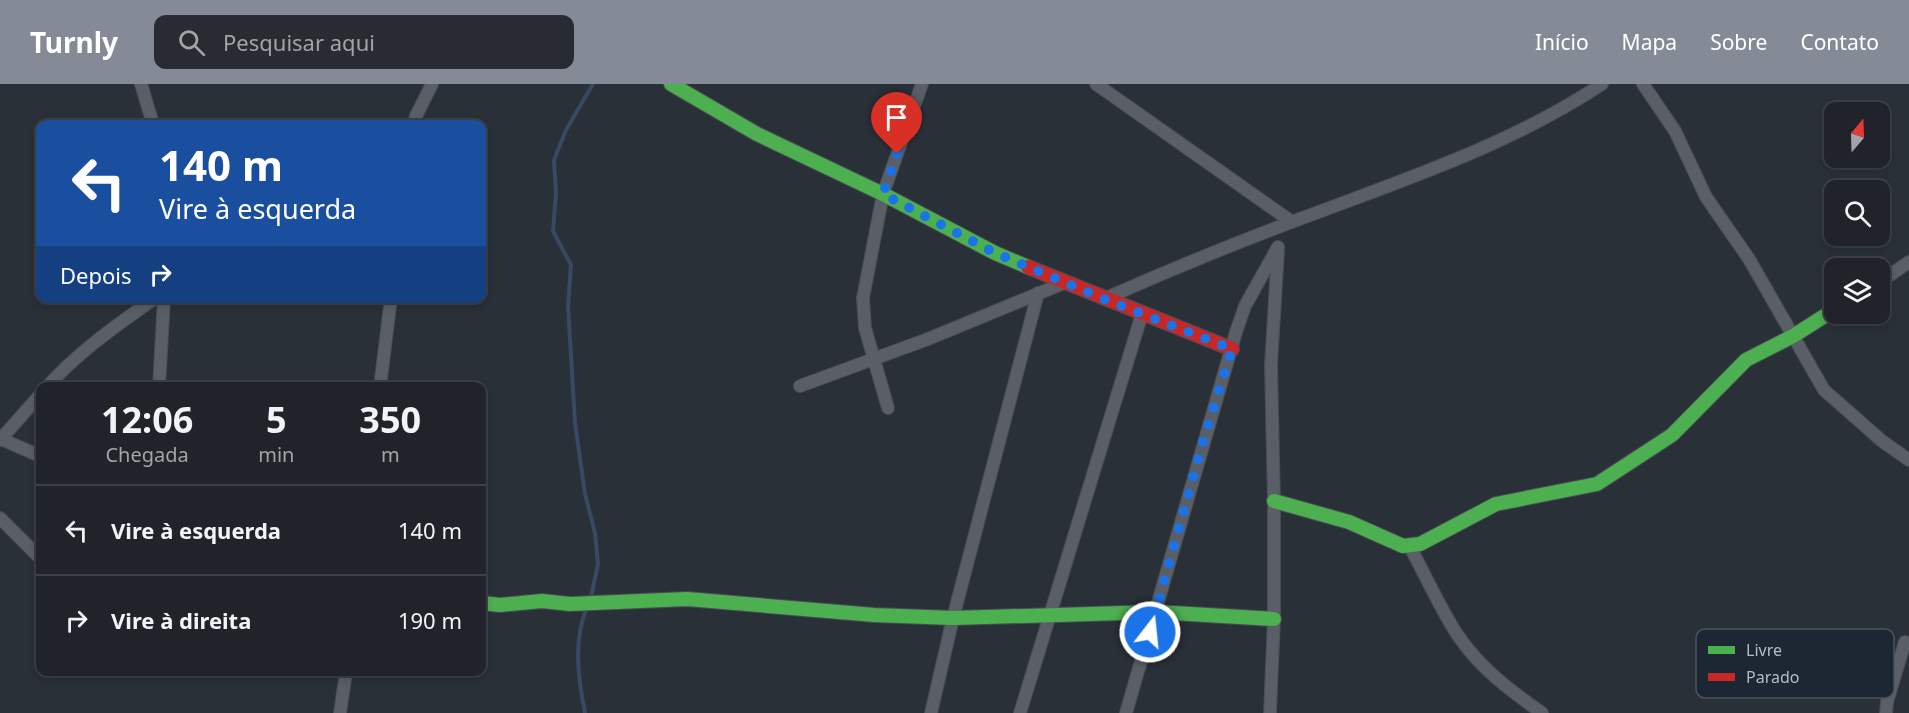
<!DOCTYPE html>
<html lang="pt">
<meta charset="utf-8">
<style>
body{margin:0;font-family:"Noto Sans",sans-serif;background:#282c32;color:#f1f3f6;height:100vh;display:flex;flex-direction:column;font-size:22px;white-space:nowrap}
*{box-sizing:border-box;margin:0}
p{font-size:20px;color:#a2a4a8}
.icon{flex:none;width:33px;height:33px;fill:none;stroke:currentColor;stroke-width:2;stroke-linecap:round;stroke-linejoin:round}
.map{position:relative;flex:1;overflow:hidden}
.side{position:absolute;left:36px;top:298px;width:450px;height:294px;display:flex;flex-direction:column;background:#20242a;border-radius:12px;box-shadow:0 3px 9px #0003,0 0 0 2px #3d4147}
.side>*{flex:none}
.guide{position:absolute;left:36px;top:36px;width:450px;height:183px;border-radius:12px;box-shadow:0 3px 9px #0003,0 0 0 2px #3d4147;background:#1a4fa0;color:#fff;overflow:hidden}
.needle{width:39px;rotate:19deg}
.tools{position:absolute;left:1824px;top:18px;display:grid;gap:12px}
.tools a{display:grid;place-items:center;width:66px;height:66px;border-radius:12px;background:#20242a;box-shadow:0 3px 9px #0003,0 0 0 2px #3d4147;font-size:30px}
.pin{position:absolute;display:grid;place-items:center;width:51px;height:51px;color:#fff;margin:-62px -26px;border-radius:50% 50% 50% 0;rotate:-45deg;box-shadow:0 0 6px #0007}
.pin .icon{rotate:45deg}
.me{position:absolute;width:66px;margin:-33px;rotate:16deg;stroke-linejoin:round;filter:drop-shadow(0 0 4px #0008)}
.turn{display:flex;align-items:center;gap:21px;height:126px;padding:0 24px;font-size:27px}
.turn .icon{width:78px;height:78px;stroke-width:2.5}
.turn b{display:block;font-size:42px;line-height:51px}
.then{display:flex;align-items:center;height:57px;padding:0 24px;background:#0003;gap:12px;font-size:22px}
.eta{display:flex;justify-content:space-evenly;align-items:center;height:102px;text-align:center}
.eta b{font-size:36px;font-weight:700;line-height:42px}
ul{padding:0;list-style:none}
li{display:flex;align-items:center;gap:18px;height:90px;padding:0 24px;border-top:2px solid #3d4147}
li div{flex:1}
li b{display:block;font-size:22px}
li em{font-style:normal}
header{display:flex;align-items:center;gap:36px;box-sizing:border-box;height:84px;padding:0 30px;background:#848b96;color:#fff}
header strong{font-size:28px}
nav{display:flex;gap:33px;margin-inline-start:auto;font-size:21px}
.search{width:420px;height:54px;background:#282c32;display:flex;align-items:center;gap:15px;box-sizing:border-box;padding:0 21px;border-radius:12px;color:#a2a4a8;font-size:22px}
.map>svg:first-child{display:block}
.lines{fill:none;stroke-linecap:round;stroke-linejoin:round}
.stream{stroke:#384963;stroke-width:4}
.street-casing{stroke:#484c53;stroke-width:14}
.fast-casing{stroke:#484c53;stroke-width:16}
.jam-casing{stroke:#484c53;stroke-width:16}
.street{stroke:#5a5e66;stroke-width:12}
.fast{stroke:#4caf50;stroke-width:14}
.jam{stroke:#c62828;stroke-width:14}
.route{stroke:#1a73e8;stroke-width:10;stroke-dasharray:0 18}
.key{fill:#1d2633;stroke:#4a5360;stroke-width:1.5}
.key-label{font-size:16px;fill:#b4bcc9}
</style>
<header>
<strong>Turnly</strong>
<div class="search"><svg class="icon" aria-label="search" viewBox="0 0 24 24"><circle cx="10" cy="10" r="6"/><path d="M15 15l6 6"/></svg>Pesquisar aqui</div>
<nav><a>Início</a><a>Mapa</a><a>Sobre</a><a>Contato</a></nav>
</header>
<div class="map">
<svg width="1909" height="629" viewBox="0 0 1909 629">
<rect width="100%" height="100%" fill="#2a3038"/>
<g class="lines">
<path class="stream" d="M591 513 598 480 595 449 585 410 575 339 568 222 571 181 553 147 556 109 554 76 566 46 593 0
M585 629C578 594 573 557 587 523"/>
<g class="street-casing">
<path id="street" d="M141 0 153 40
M1096 0 1292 138
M1643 0 1675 47 1706 113 1749 175 1824 306 1882 357 1909 376
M414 40 416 32 432 0
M1880 198 1909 178
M1104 215C1176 183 1250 153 1324 126 1420 90 1516 57 1602 0
M800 302 928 255 1064 199
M47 303C78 268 117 241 155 214
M159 303 164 214
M380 303 391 214
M888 324 865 244 863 214 883 110 922 0
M1 355 40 372
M0 356 40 311
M0 434 40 474
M1410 463C1426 492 1440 525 1459 553 1481 585 1511 607 1542 629
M340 629 346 588
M931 629 953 534 1038 209
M1020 629 1142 230
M1126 629 1236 248 1245 222 1278 163
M1270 629 1274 535V417L1271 281 1278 166
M1886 629 1887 618 1905 558"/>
</g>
<g class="fast-casing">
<path id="fast" d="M671 0 757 50 883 110 995 169 1028 183
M1274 417 1349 438 1403 462 1420 460 1496 420 1597 400 1672 351 1746 276 1793 252 1834 226
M482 519 500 521 542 517 570 520 687 515 874 531 953 534 1156 528 1274 535"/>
</g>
<g class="jam-casing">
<path id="jam" d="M1028 183 1232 265"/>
</g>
<use href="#street" class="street"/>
<use href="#fast" class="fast"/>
<use href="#jam" class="jam"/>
</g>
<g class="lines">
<path class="route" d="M897 70 883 110 995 169 1104 215 1232 265 1202 361 1150 548"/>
</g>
<rect x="1696" y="545" width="198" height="69" rx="9" class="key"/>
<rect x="1708" y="562" width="27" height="8" fill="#4caf50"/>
<rect x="1708" y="589" width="27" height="8" fill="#c62828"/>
<g class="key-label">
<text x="1746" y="572">Livre</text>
<text x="1746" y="599">Parado</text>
</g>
</svg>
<div class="tools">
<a><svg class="needle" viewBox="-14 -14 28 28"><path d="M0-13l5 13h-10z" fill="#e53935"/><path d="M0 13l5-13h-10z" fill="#a2a4a8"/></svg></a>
<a><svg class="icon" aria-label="search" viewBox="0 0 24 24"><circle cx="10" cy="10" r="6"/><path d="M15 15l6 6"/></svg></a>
<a><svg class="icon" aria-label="layers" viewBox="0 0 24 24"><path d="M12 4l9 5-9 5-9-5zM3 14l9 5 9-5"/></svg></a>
</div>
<div class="pin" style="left:897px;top:70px;background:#d93025"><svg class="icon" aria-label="arrive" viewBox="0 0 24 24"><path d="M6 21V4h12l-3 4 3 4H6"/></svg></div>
<svg class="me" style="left:1150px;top:548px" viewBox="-20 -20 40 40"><circle r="17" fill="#1a73e8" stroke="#fff" stroke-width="3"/><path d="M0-11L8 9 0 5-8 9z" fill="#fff"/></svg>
<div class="guide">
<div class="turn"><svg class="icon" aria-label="left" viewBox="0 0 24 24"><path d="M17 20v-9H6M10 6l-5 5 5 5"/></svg><div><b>140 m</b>Vire à esquerda</div></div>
<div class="then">Depois<svg class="icon" aria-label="right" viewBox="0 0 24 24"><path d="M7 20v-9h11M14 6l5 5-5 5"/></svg></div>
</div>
<section class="side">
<div class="eta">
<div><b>12:06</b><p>Chegada</p></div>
<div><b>5</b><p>min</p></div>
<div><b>350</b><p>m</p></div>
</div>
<ul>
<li><svg class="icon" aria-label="left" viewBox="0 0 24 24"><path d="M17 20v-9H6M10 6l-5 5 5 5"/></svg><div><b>Vire à esquerda</b></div><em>140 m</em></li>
<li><svg class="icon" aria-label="right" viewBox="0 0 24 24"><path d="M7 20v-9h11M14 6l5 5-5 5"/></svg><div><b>Vire à direita</b></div><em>190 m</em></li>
</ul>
</section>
</div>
